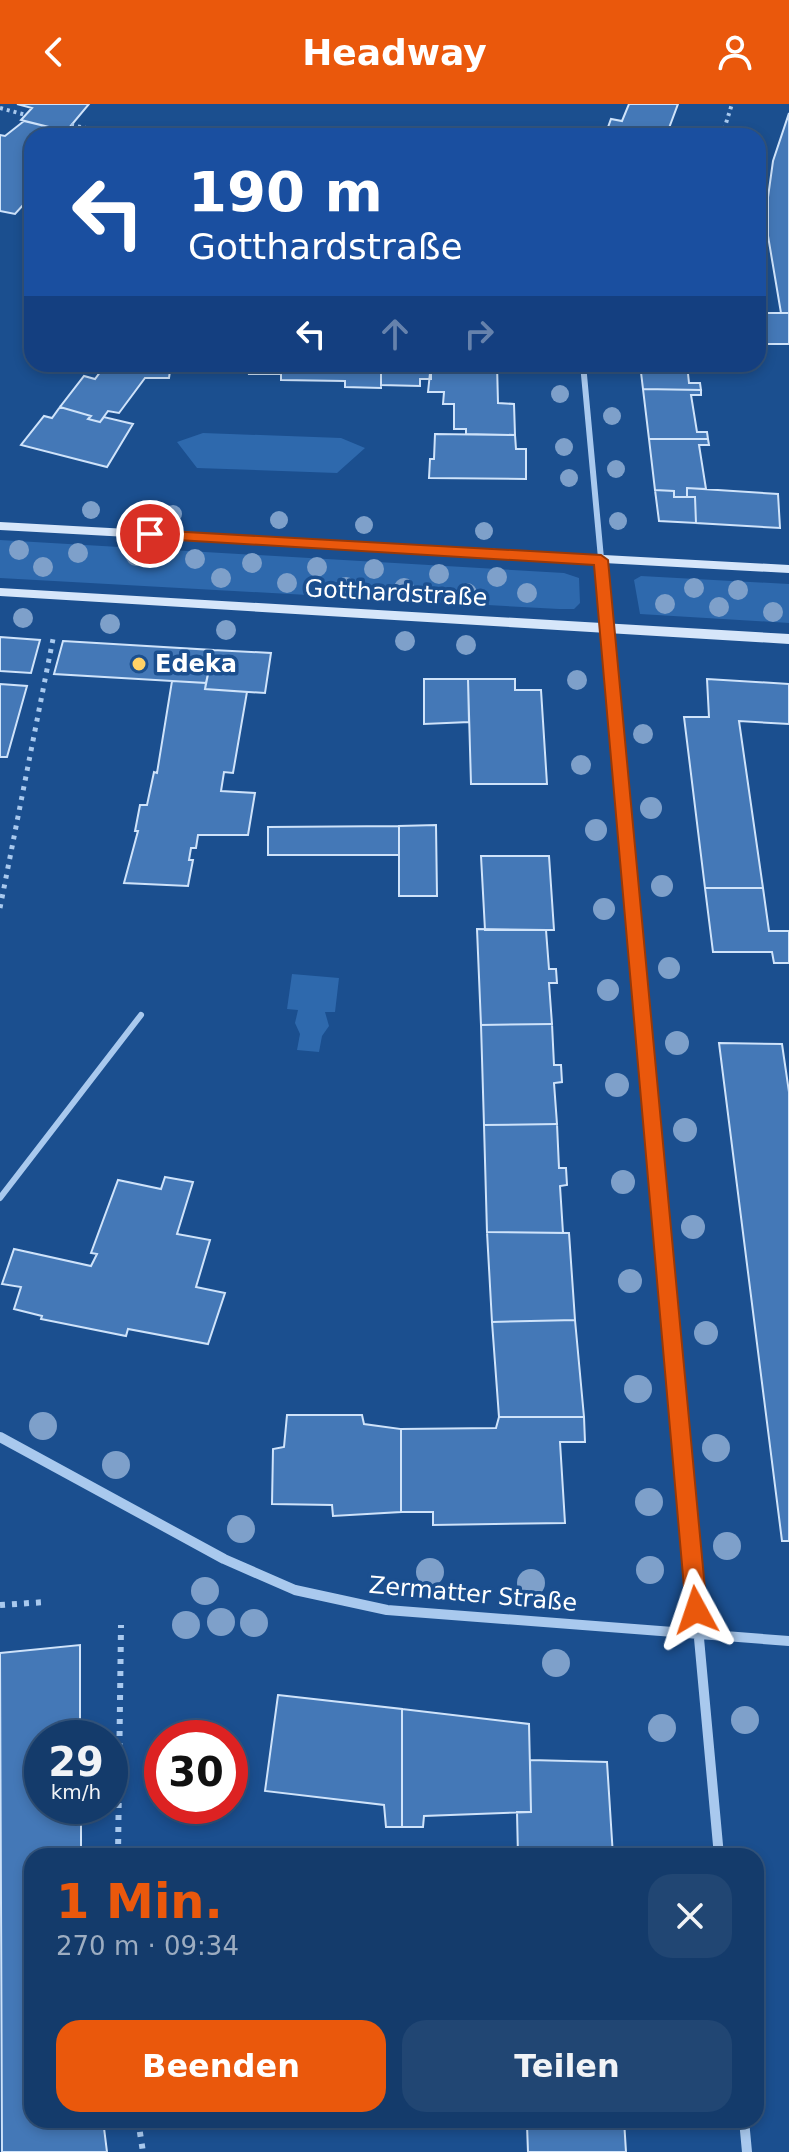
<!DOCTYPE html>
<html lang="de">
<meta charset="utf-8">
<style>
body{margin:0;font-family:"DejaVu Sans",sans-serif;background:#214673;color:#f1f3f6;height:100vh;display:flex;flex-direction:column;font-size:30px;white-space:nowrap}
*{box-sizing:border-box;margin:0}
p{font-size:26px;color:#9dadc1}
.icon{flex:none;width:44px;height:44px;fill:none;stroke:currentColor;stroke-width:2;stroke-linecap:round;stroke-linejoin:round}
.map{position:relative;flex:1;overflow:hidden}
.details{position:absolute;left:24px;top:1744px;width:740px;height:280px;display:flex;flex-direction:column;background:#143b6b;border-radius:24px;box-shadow:0 4px 12px #0003,0 0 0 2px #33557e}
.details>*{flex:none}
.hud{position:absolute;left:24px;top:24px;width:742px;height:244px;border-radius:24px;box-shadow:0 4px 12px #0003,0 0 0 2px #33557e;background:#1a4fa0;color:#fff;overflow:hidden}
.speed{position:absolute;left:24px;top:1616px;display:flex;gap:16px;font-size:40px;font-weight:700;text-align:center}
.speed>*{display:grid;place-content:center;width:104px;height:104px;border-radius:50%;background:#143b6b;box-shadow:0 4px 12px #0003,0 0 0 2px #33557e;line-height:1}
.speed small{font-size:20px;font-weight:400}
.speed .limit{border:12px solid #d22;background:#fff;color:#111}
.pin{position:absolute;display:grid;place-items:center;width:68px;height:68px;color:#fff;margin:-34px;border:4px solid #fff;border-radius:50%;box-shadow:0 2px 8px #0007}
.me{position:absolute;width:88px;margin:-44px;rotate:355deg;stroke-linejoin:round;filter:drop-shadow(0 0 6px #0008)}
.turn{display:flex;align-items:center;gap:28px;height:168px;padding:0 32px;font-size:36px}
.turn .icon{width:104px;height:104px;stroke-width:2.5}
.turn b{display:block;font-size:56px;line-height:68px}
.lanes{display:flex;align-items:center;height:76px;padding:0 32px;background:#0003;justify-content:center;gap:40px;direction:ltr}
.lanes .off{opacity:.35}
.round{display:grid;place-items:center;flex:none;width:84px;height:84px;border-radius:24px;background:#214673}
.head{display:flex;align-items:center;justify-content:space-between;height:136px;padding:0 32px}
h1{font-size:48px;font-weight:700;line-height:60px;color:#ea580c}
.cta{display:flex;gap:16px;margin-top:auto;padding:16px 32px}
.cta a{flex:1;height:92px;border-radius:24px;background:#ea580c;color:#fff;font-size:32px;font-weight:700;line-height:92px;text-align:center}
.cta a+a{background:#214673;color:#f1f3f6}
header{display:flex;justify-content:space-between;align-items:center;height:104px;padding:0 32px;background:#ea580c;color:#fff;font-size:36px;font-weight:700}
.map>svg:first-child{display:block}
.green{fill:#2e69ad}
.building{fill:#4478b7;stroke:#cfe3fa;stroke-width:2}
.lines{fill:none;stroke-linecap:round;stroke-linejoin:round}
.path-far2{stroke:#a9c9ee;stroke-width:4;stroke-dasharray:3 4;stroke-linecap:butt}
.path-far1{stroke:#a9c9ee;stroke-width:5;stroke-dasharray:4 6;stroke-linecap:butt}
.path{stroke:#a9c9ee;stroke-width:6;stroke-dasharray:5 7;stroke-linecap:butt}
.service{stroke:#a9c9ee;stroke-width:6}
.minor-far2{stroke:#a9c9ee;stroke-width:6}
.minor-far1{stroke:#a9c9ee;stroke-width:7}
.minor{stroke:#a9c9ee;stroke-width:10}
.secondary{fill:#d6e6fa;fill-rule:evenodd}
.tree{fill:#7ea0ca}
.route{fill:#ea580c;stroke:#983908;stroke-width:2}
.poi-dot{fill:#ffd166;stroke:#1b4f8f;stroke-width:3}
.labels{text-anchor:middle;dominant-baseline:central;stroke-width:7;stroke-linejoin:round;paint-order:stroke}
.street-label{font-size:24px;fill:#fff;stroke:#1b4f8f}
.poi-label{font-size:24px;font-weight:bold;fill:#fff;stroke:#1b4f8f;text-anchor:start}
</style>
<header><svg class="icon" aria-label="back" viewBox="0 0 24 24"><path d="M15 5l-7 7 7 7"/></svg>Headway<svg class="icon" aria-label="person" viewBox="0 0 24 24"><circle cx="12" cy="8" r="4"/><path d="M4 21q1-7 8-7t8 7"/></svg></header>
<div class="map">
<svg width="789" height="2048" viewBox="0 0 789 2048">
<rect width="100%" height="100%" fill="#1b4f8f"/>
<path class="green" d="M203 329 341 334 365 344 337 369 197 364 177 338Z
M0 436 564 469 579 474 580 499 574 505H559L0 474Z
M641 472 789 480V519L640 510 634 476Z
M292 870 339 874 335 908H325L329 922 322 932 319 948 297 946 300 930 295 919 298 906 287 905Z"/>
<path class="building" d="M17 0H89L69 24 57 25 21 16 32 4Z
M629 0H678L666 32H617L618 28 607 26 611 15 622 17Z
M789 9V209H781L768 132V93L773 57Z
M24 17 57 25 52 31 57 32H32V100H24L15 110 0 107V31L5 32Z
M758 209H789V240H758Z
M106 260H171L169 274H145L119 309 108 307 100 318 88 315 91 312 60 303 84 272 95 275Z
M201 260H381V284L345 283V277L281 276V270H249L250 263Z
M381 260H431V275H420V282L381 281Z
M431 260H497L498 299 514 300 515 331 466 330V325H454V300H443L444 288H428Z
M640 260H687L689 279H700L701 286 643 285Z
M643 285 701 286V291H691L697 328H707L708 335H649Z
M60 303 91 312 88 315 100 318 104 313 133 320 107 363 21 341 44 312 52 314Z
M435 330 515 331 516 345H526V375L429 374 430 355H434Z
M649 335H708L709 341H699L706 385 687 384V393H674V387L655 386Z
M687 384 778 390 780 424 696 419 695 393H687Z
M655 386 674 387V393H695L696 419 659 417Z
M0 533 40 536 31 569 0 567Z
M63 537 213 546 206 579 54 570Z
M213 546 271 549 265 589 205 585Z
M424 575H468L469 618 424 620Z
M468 575H515V586H541L547 680H471Z
M707 575 789 580V620L739 617 763 784H705L684 613H709Z
M172 577 206 579 205 585 247 588 233 669 224 668 221 687 255 689 248 731H198L196 744H191L189 756H193L188 782 124 779 138 727H135L140 701H147L154 668 157 669Z
M0 580 27 582 7 653H0Z
M436 721 437 792H399V722Z
M399 722V751H268V723Z
M481 752H549L554 826H485Z
M705 784H763L769 827H789V859H774L772 848H713Z
M477 825 546 826 549 865H556L557 879H549L552 920 481 921Z
M552 920 554 961H561L562 978 554 979 557 1020 484 1021 481 921Z
M719 939 782 940 789 988V1437H782Z
M557 1020 559 1064H566L567 1081 560 1082 563 1129 487 1128 484 1021Z
M165 1073 193 1078 177 1130 210 1136 196 1183 225 1189 208 1240 128 1225 126 1232 41 1215 42 1212 14 1205 21 1183 2 1180 14 1145 91 1162 97 1150 91 1149 118 1076 161 1085Z
M487 1128 569 1129 575 1216 492 1218Z
M575 1216 584 1313H499L492 1218Z
M287 1311H362L364 1320 401 1325V1408L333 1412 332 1401 272 1400 273 1345 284 1343Z
M499 1313H584L585 1338H560L565 1419 433 1421V1408H401V1325L496 1324Z
M80 1541V1634H42V1702H81V1752H32V2016H103L107 2048H2L0 1549Z
M278 1591 402 1605V1723H386L384 1701 265 1687Z
M402 1605 529 1620 531 1708 424 1712 423 1723H402Z
M530 1656 607 1658 613 1752H518L517 1708H531Z
M514 2016H624L626 2048H528L527 2021H514Z"/>
<g class="lines">
<path class="path-far2" d="M0 4 26 11
M71 21 127 32
M722 32 732 0"/>
<path class="path-far1" d="M0 804 54 530"/>
<path class="path" d="M0 1501 46 1498
M118 1752 121 1521
M138 2016 143 2048"/>
<path class="service" d="M0 1094 141 911"/>
<path class="minor-far2" d="M583 260 607 519"/>
<path class="minor-far1" d="M606 517 668 1188"/>
<path class="minor" d="M667 1186 719 1752
M0 1333 224 1455 295 1486 387 1506 789 1537
M744 2016 747 2048"/>
<path class="secondary" d="M0 418 789 461V469L0 426Z
M0 484 789 530V540L0 492Z"/>
</g>
<g class="tree">
<circle cx="560" cy="290" r="9"/>
<circle cx="612" cy="312" r="9"/>
<circle cx="564" cy="343" r="9"/>
<circle cx="616" cy="365" r="9"/>
<circle cx="569" cy="374" r="9"/>
<circle cx="91" cy="406" r="9"/>
<circle cx="173" cy="410" r="9"/>
<circle cx="279" cy="416" r="9"/>
<circle cx="618" cy="417" r="9"/>
<circle cx="364" cy="421" r="9"/>
<circle cx="484" cy="427" r="9"/>
<circle cx="19" cy="446" r="10"/>
<circle cx="78" cy="449" r="10"/>
<circle cx="136" cy="452" r="10"/>
<circle cx="195" cy="455" r="10"/>
<circle cx="252" cy="459" r="10"/>
<circle cx="43" cy="463" r="10"/>
<circle cx="317" cy="463" r="10"/>
<circle cx="374" cy="465" r="10"/>
<circle cx="439" cy="470" r="10"/>
<circle cx="497" cy="473" r="10"/>
<circle cx="221" cy="474" r="10"/>
<circle cx="287" cy="479" r="10"/>
<circle cx="346" cy="483" r="10"/>
<circle cx="404" cy="484" r="10"/>
<circle cx="694" cy="484" r="10"/>
<circle cx="738" cy="486" r="10"/>
<circle cx="467" cy="489" r="10"/>
<circle cx="527" cy="489" r="10"/>
<circle cx="665" cy="500" r="10"/>
<circle cx="719" cy="503" r="10"/>
<circle cx="773" cy="508" r="10"/>
<circle cx="23" cy="514" r="10"/>
<circle cx="110" cy="520" r="10"/>
<circle cx="226" cy="526" r="10"/>
<circle cx="405" cy="537" r="10"/>
<circle cx="466" cy="541" r="10"/>
<circle cx="577" cy="576" r="10"/>
<circle cx="643" cy="630" r="10"/>
<circle cx="581" cy="661" r="10"/>
<circle cx="651" cy="704" r="11"/>
<circle cx="596" cy="726" r="11"/>
<circle cx="662" cy="782" r="11"/>
<circle cx="604" cy="805" r="11"/>
<circle cx="669" cy="864" r="11"/>
<circle cx="608" cy="886" r="11"/>
<circle cx="677" cy="939" r="12"/>
<circle cx="617" cy="981" r="12"/>
<circle cx="685" cy="1026" r="12"/>
<circle cx="623" cy="1078" r="12"/>
<circle cx="693" cy="1123" r="12"/>
<circle cx="630" cy="1177" r="12"/>
<circle cx="706" cy="1229" r="12"/>
<circle cx="638" cy="1285" r="14"/>
<circle cx="43" cy="1322" r="14"/>
<circle cx="716" cy="1344" r="14"/>
<circle cx="116" cy="1361" r="14"/>
<circle cx="649" cy="1398" r="14"/>
<circle cx="241" cy="1425" r="14"/>
<circle cx="727" cy="1442" r="14"/>
<circle cx="650" cy="1466" r="14"/>
<circle cx="430" cy="1468" r="14"/>
<circle cx="531" cy="1479" r="14"/>
<circle cx="205" cy="1487" r="14"/>
<circle cx="221" cy="1518" r="14"/>
<circle cx="254" cy="1519" r="14"/>
<circle cx="186" cy="1521" r="14"/>
<circle cx="556" cy="1559" r="14"/>
<circle cx="745" cy="1616" r="14"/>
<circle cx="662" cy="1624" r="14"/>
</g>
<path class="route" d="M150 426 601 451 608 456 707 1506 704 1513 696 1516 689 1513 686 1506 594 461 145 434V427Z"/>
<circle class="poi-dot" cx="139" cy="560" r="8"/>
<g class="labels">
<g class="street-label">
<text transform="translate(396 489) rotate(3)">Gotthardstraße</text>
<text transform="translate(473 1490) rotate(5)">Zermatter Straße</text>
</g>
<g class="poi-label">
<text x="155" y="560">Edeka</text>
</g>
</g>
</svg>
<div class="speed"><div>29<small>km/h</small></div><div class="limit">30</div></div>
<div class="pin" style="left:150px;top:430px;background:#d93025"><svg class="icon" aria-label="arrive" viewBox="0 0 24 24"><path d="M6 21V4h12l-3 4 3 4H6"/></svg></div>
<svg class="me" style="left:696px;top:1506px" viewBox="-20 -20 40 40"><path d="M0-17L14 15 0 8-14 15z" fill="#ea580c" stroke="#fff" stroke-width="4"/></svg>
<div class="hud">
<div class="turn"><svg class="icon" aria-label="left" viewBox="0 0 24 24"><path d="M17 20v-9H6M10 6l-5 5 5 5"/></svg><div><b>190 m</b>Gotthardstraße</div></div>
<div class="lanes"><svg class="icon" aria-label="left" viewBox="0 0 24 24"><path d="M17 20v-9H6M10 6l-5 5 5 5"/></svg><svg class="icon off" aria-label="ahead" viewBox="0 0 24 24"><path d="M12 20V5M6 11l6-6 6 6"/></svg><svg class="icon off" aria-label="right" viewBox="0 0 24 24"><path d="M7 20v-9h11M14 6l5 5-5 5"/></svg></div>
</div>
<section class="details">
<div class="head"><div><h1>1 Min.</h1><p>270 m · 09:34</p></div><a class="round"><svg class="icon" aria-label="close" viewBox="0 0 24 24"><path d="M6 6l12 12M18 6L6 18"/></svg></a></div>
<div class="cta"><a>Beenden</a><a>Teilen</a></div>
</section>
</div>
